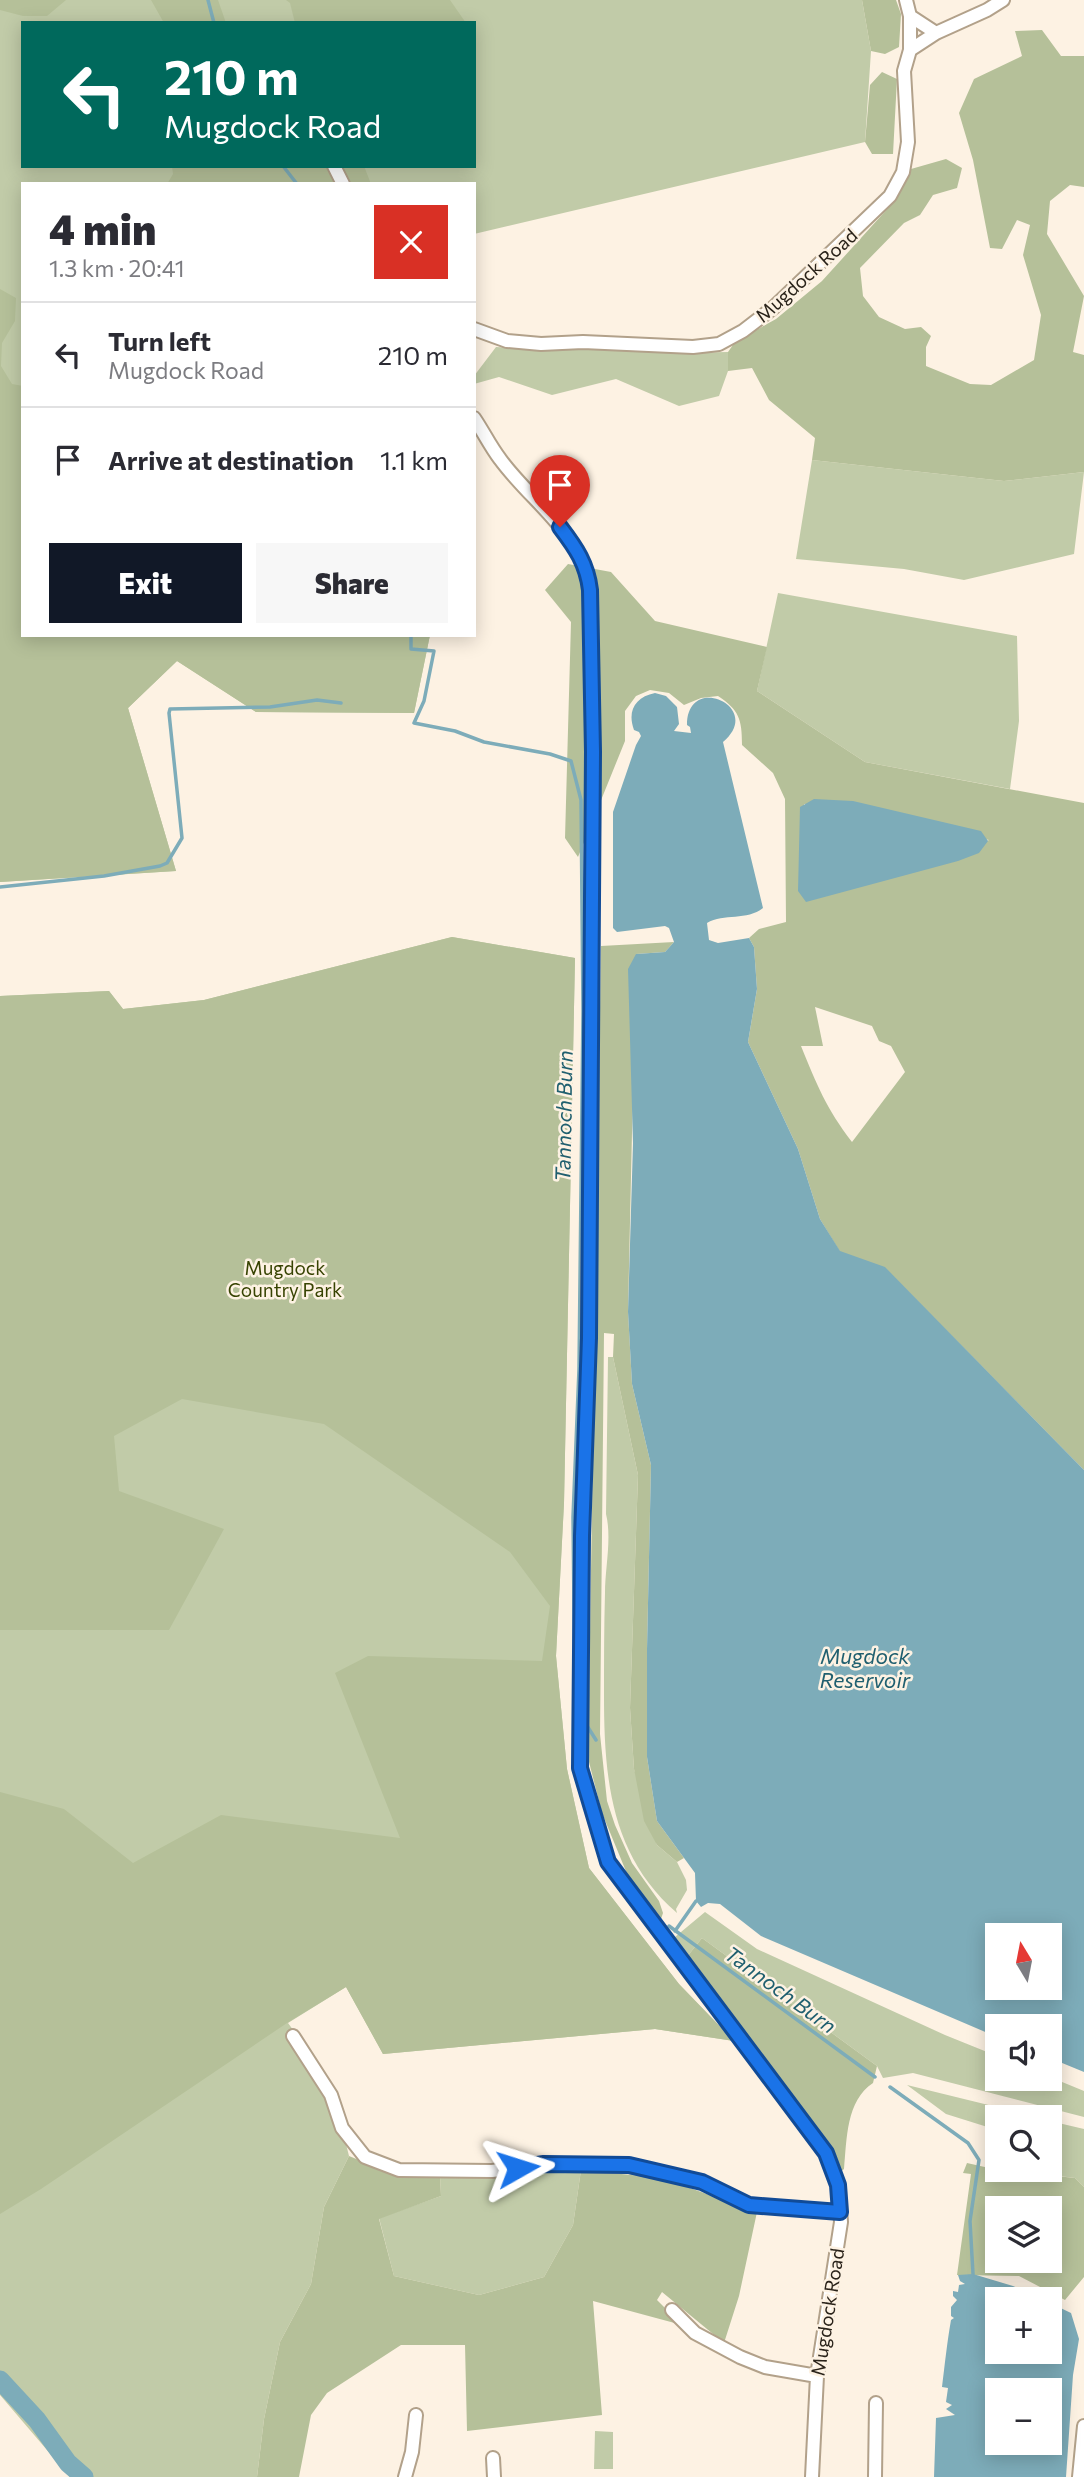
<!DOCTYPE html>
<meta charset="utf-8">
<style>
body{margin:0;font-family:Commissioner,sans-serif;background:#f7f7f7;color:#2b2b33;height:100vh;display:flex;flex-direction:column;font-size:26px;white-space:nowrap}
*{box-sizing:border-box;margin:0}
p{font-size:23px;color:#7c7c81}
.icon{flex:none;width:38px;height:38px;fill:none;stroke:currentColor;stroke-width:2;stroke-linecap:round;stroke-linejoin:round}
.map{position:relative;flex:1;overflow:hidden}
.side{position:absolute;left:21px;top:182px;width:455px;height:455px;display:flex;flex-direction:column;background:#fff;border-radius:0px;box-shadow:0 4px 18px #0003}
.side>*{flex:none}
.guide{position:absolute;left:21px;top:21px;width:455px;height:147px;border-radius:0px;box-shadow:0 4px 18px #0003;background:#00695c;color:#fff;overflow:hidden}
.needle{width:46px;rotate:350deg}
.tools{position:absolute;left:985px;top:1923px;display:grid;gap:14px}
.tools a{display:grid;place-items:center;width:77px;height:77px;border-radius:0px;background:#fff;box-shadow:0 4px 18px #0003;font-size:35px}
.pin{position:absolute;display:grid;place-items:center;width:60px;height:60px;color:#fff;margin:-72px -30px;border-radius:50% 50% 50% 0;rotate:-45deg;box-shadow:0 0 7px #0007}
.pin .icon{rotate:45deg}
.me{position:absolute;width:77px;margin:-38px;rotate:84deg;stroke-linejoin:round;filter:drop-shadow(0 0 5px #0008)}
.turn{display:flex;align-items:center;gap:24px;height:147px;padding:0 28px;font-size:32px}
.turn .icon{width:91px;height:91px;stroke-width:2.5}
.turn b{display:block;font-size:49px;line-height:60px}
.round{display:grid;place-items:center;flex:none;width:74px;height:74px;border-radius:0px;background:#f7f7f7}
.overview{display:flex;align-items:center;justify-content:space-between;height:119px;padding:0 28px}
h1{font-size:42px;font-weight:800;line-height:52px}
.action{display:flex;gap:14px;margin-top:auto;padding:14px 28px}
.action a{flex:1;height:80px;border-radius:0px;background:#111827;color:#fff;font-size:28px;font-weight:800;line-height:80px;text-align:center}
.action a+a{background:#f7f7f7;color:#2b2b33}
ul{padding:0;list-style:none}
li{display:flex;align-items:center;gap:21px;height:105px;padding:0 28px;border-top:2px solid #e1e1e2}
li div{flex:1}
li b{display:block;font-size:26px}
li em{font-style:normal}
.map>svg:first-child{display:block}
.green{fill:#c1cba8;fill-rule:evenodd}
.forest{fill:#b5c099;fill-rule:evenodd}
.water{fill:#7dacb9;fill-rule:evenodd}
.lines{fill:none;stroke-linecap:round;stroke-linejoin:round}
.stream{stroke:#7dacb9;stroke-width:3.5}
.river{stroke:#7dacb9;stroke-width:19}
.minor-casing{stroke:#b2a18a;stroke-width:16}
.minor{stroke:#fff;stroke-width:12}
.route-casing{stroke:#114b97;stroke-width:18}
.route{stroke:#1a73e8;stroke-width:12}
.labels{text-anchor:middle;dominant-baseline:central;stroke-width:5;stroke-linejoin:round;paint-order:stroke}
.street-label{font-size:19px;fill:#2a231a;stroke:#fdf2e3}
.park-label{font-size:19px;fill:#374302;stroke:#fdf2e3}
.water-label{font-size:21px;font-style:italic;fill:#205f6f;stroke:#fdf2e3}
</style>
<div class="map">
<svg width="1084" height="2477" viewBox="0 0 1084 2477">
<rect width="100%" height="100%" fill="#fdf2e3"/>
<path class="green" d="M0 0H862L871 51 865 142 474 234V184H23V635H430L414 713 256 712 177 661 128 708 176 871 0 882ZM23 23H474V166H23Z
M585 345 676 353 728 352V371L719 396 679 406 616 379 552 395 499 377 474 384V376L496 347 534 349Z
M812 460 1004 481 1084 472 1074 554 964 580 904 569 796 559Z
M778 593 1017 636 1019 721 1010 789 865 762 757 691Z
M452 937 575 958 564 1503 556 1656 567 1769 589 1868 679 1984 734 2041 655 2029 383 2054 346 1987 288 2023 330 2080 349 2156 324 2207 311 2284 280 2342 264 2419 257 2477H70L0 2395V996L109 991 123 1009 204 1000Z
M608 1357H613L638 1475 630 1708 634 1769 657 1845 677 1862 686 1880 687 1890 676 1909 677 1913C610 1855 604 1777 604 1694 604 1661 604 1627 605 1593 605 1568 612 1538 606 1514Z
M705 1912 757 1949 945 2035 997 2056 998 2079H1050V2077L1084 2091V2117L913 2073 883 2078 877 2066 702 1938 686 1958 675 1937Z
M907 2085 1037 2117 998 2118 997 2130 946 2114Z
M1050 2121 1084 2129V2187L1075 2178 1009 2170H1050Z
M581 2170 573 2225 544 2277 479 2295 394 2276 379 2218 441 2196 440 2175Z
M595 2431 613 2432V2469H594Z"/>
<path class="forest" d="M0 0H66L47 16H23L0 10Z
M151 0H218L226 23H164Z
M286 0H450L466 23H295L290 3Z
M862 0H896L901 14 899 47 885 54 871 51Z
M1042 30 1061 56H1084V187L1070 185 1050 201 1047 234 1084 296 1073 352 1084 355V472L1004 481 812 460 815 438 769 400 752 368 728 371V352L735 342 776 319 822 281 890 206 911 169 946 159 962 168 957 188 933 195 920 215 904 223 860 268 863 296 879 317 905 329 921 327 931 336 926 347V366L970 384 991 385 1034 360 1041 315 1023 255 1030 225 1017 220 1002 249 990 248 973 160 959 113 974 79 1022 56 1015 31Z
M882 72 897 79 893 154H872L865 142 870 85Z
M172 166H364L371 184H167L173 174Z
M0 289 16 298 15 321 2 343 1 366 12 384 23 386V635H430L414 713 256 712 177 661 128 708 176 871 0 882Z
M568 564 611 572 655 621 767 647 757 691 865 762 1084 803V1470L885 1268 840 1252 820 1219 798 1149 748 1042 757 989 754 947 749 938 759 929 786 922 785 799 773 773 742 745C742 719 739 710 718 696L701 698 684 705 669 693 650 690 636 696 625 711V741L578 857 565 838 571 622 545 590ZM804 804 845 805 989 840 948 860 803 897ZM815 1007 872 1026 879 1041 891 1046 905 1072 852 1142C826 1108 817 1085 801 1046H823Z
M452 937 575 958 564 1503 556 1656 567 1769 589 1868 679 1984 734 2041 655 2029 383 2054 346 1987 287 2023 41 2189 0 2214V1792L64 1809 133 1863 221 1815 400 1838 335 1673 368 1656 542 1661 550 1606 510 1552 324 1424 182 1399 114 1436 119 1491 224 1529 169 1630H0V996L109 991 123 1009 204 1000Z
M674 942 665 952 636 954 628 1312 632 1384 651 1465 647 1649V1757L657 1821 684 1858 677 1862 657 1845 644 1821 634 1769 630 1708 638 1475 613 1357 614 1334 604 1333 600 1734 607 1801 615 1825 632 1863 659 1901 663 1913 660 1922 630 1881 602 1813 588 1758 601 946Z
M702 1938 877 2066 873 2083C846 2101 847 2138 844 2169L837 2175 686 1958Z
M349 2156 398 2176 440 2175 441 2196 379 2219 394 2276 479 2295 544 2277 573 2225 581 2170 662 2178 757 2212 739 2296 724 2343 662 2292 657 2300 682 2325 593 2301 602 2415 467 2431 465 2345H401L327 2393 311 2415 299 2477H257L264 2419 280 2342 311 2284 324 2207Z
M967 2163 998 2170 1075 2178 1084 2187V2277L1065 2300 1019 2276 957 2275 971 2174 963 2173ZM998 2208H1050V2261H998Z"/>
<path class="water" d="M655 693 666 696 677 707 679 724 674 731 691 733 690 727 687 725C687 672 765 707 723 742L763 908C747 921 724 913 707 923L709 940 718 943 749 938 754 947 757 989 748 1042 798 1149 820 1219 840 1251 885 1267 1084 1470V2072L1050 2058V2026H998L997 2037 761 1936 720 1904 708 1903 701 1907 696 1901 695 1873 657 1821 647 1757V1649L651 1465 632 1384 628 1312 633 1143 628 969 636 954 665 952 674 942 669 928 665 926 617 932 613 928V812L636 745 641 736 639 732 634 730C627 711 635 697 655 693ZM998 1936H1050V1988H998Z
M814 799 853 801 981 831 988 841 979 853 958 861 806 902 798 891 800 807Z
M973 2274 1013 2286 1043 2299 998 2300V2352H1050V2303L1071 2313 1079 2339 1073 2375 1066 2477H934L936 2418 955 2415 946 2409 952 2405 946 2402 948 2388 942 2387C945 2363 947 2343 951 2320L954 2318 951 2316V2307L957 2300 953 2296V2291L958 2292 959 2285 965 2284 960 2281 958 2275ZM998 2390H1050V2443H998Z"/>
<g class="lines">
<path class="stream" d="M208 0 214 23
M283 166 297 184
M411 635V649L434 651 424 701 414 723 455 731 484 742 550 754 571 761 581 800 583 1011 579 1369 573 1517 575 1698
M0 887 104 876 160 866 167 863 182 838 169 713 170 709 270 707 317 700 341 703
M584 1721 596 1740
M669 1926 875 2077
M675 1931 696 1901
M890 2087 968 2143 979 2160 970 2221 973 2274"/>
<path class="river" d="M0 2380 37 2420 68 2463 84 2477"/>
<g class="minor-casing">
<path id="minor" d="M910 16 936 33
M910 50 936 33 987 10 1003 0
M334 166 343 184
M474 329 507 341 541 344 583 342 693 347 719 344 743 331 773 308 890 196 903 172 908 142 904 71 910 50V16L906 0
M474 418C483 431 490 446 500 459 532 503 582 532 590 590L593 753 588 1338 582 1536 580 1768 608 1862 826 2153 838 2185 841 2222 817 2376 812 2477
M293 2036 331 2095 342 2128 365 2157 399 2170 492 2171 544 2164 629 2166 702 2182 749 2205 840 2212
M672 2310 695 2333 740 2357 765 2367 817 2376
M493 2458 494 2477
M405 2477 412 2452 416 2415
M875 2477 876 2403
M1079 2477 1084 2426"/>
</g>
<use href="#minor" class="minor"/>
</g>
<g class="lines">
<g class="route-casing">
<path id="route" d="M518 2168 544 2164 629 2165 702 2182 749 2205 840 2212 838 2185 826 2153 608 1862 580 1768 582 1536 589 1338 593 752 590 590C587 564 576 548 560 527"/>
</g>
<use href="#route" class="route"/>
</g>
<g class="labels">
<g class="street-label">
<text transform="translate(806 275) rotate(-42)">Mugdock Road</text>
<text transform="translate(827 2312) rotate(-81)">Mugdock Road</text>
</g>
<g class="park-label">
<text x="285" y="1267">Mugdock<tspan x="285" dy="22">Country Park</tspan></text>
</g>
<g class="water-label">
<text transform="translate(563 1116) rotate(-89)">Tannoch Burn</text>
<text x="865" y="1655">Mugdock<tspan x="865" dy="24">Reservoir</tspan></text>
<text transform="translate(781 1989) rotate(36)">Tannoch Burn</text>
</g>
</g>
</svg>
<div class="tools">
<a><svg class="needle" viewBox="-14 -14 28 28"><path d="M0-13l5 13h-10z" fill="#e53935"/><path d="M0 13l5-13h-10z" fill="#7c7c81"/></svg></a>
<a><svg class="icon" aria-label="sound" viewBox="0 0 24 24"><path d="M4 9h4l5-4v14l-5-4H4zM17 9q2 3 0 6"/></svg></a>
<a><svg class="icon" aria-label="search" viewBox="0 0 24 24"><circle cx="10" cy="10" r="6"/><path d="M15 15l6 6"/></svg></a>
<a><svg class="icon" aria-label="layers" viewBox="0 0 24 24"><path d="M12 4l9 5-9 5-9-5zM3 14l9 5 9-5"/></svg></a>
<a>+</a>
<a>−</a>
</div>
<div class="pin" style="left:560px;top:527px;background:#d93025"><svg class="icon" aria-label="arrive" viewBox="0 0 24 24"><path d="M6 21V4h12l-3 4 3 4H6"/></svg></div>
<svg class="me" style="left:518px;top:2168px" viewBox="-20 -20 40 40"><path d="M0-17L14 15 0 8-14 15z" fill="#1a73e8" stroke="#fff" stroke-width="4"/></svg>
<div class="guide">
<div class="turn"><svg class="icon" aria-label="left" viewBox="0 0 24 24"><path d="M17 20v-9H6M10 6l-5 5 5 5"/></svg><div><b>210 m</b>Mugdock Road</div></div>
</div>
<section class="side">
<div class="overview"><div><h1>4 min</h1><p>1.3 km · 20:41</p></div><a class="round" style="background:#d93025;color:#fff"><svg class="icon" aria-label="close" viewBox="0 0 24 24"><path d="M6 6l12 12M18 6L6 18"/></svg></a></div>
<ul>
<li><svg class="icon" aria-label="left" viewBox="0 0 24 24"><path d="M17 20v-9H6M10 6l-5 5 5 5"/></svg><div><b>Turn left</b><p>Mugdock Road</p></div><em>210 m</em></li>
<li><svg class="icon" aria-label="arrive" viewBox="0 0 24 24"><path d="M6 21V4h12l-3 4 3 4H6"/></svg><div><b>Arrive at destination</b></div><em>1.1 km</em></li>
</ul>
<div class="action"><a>Exit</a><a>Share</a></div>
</section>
</div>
